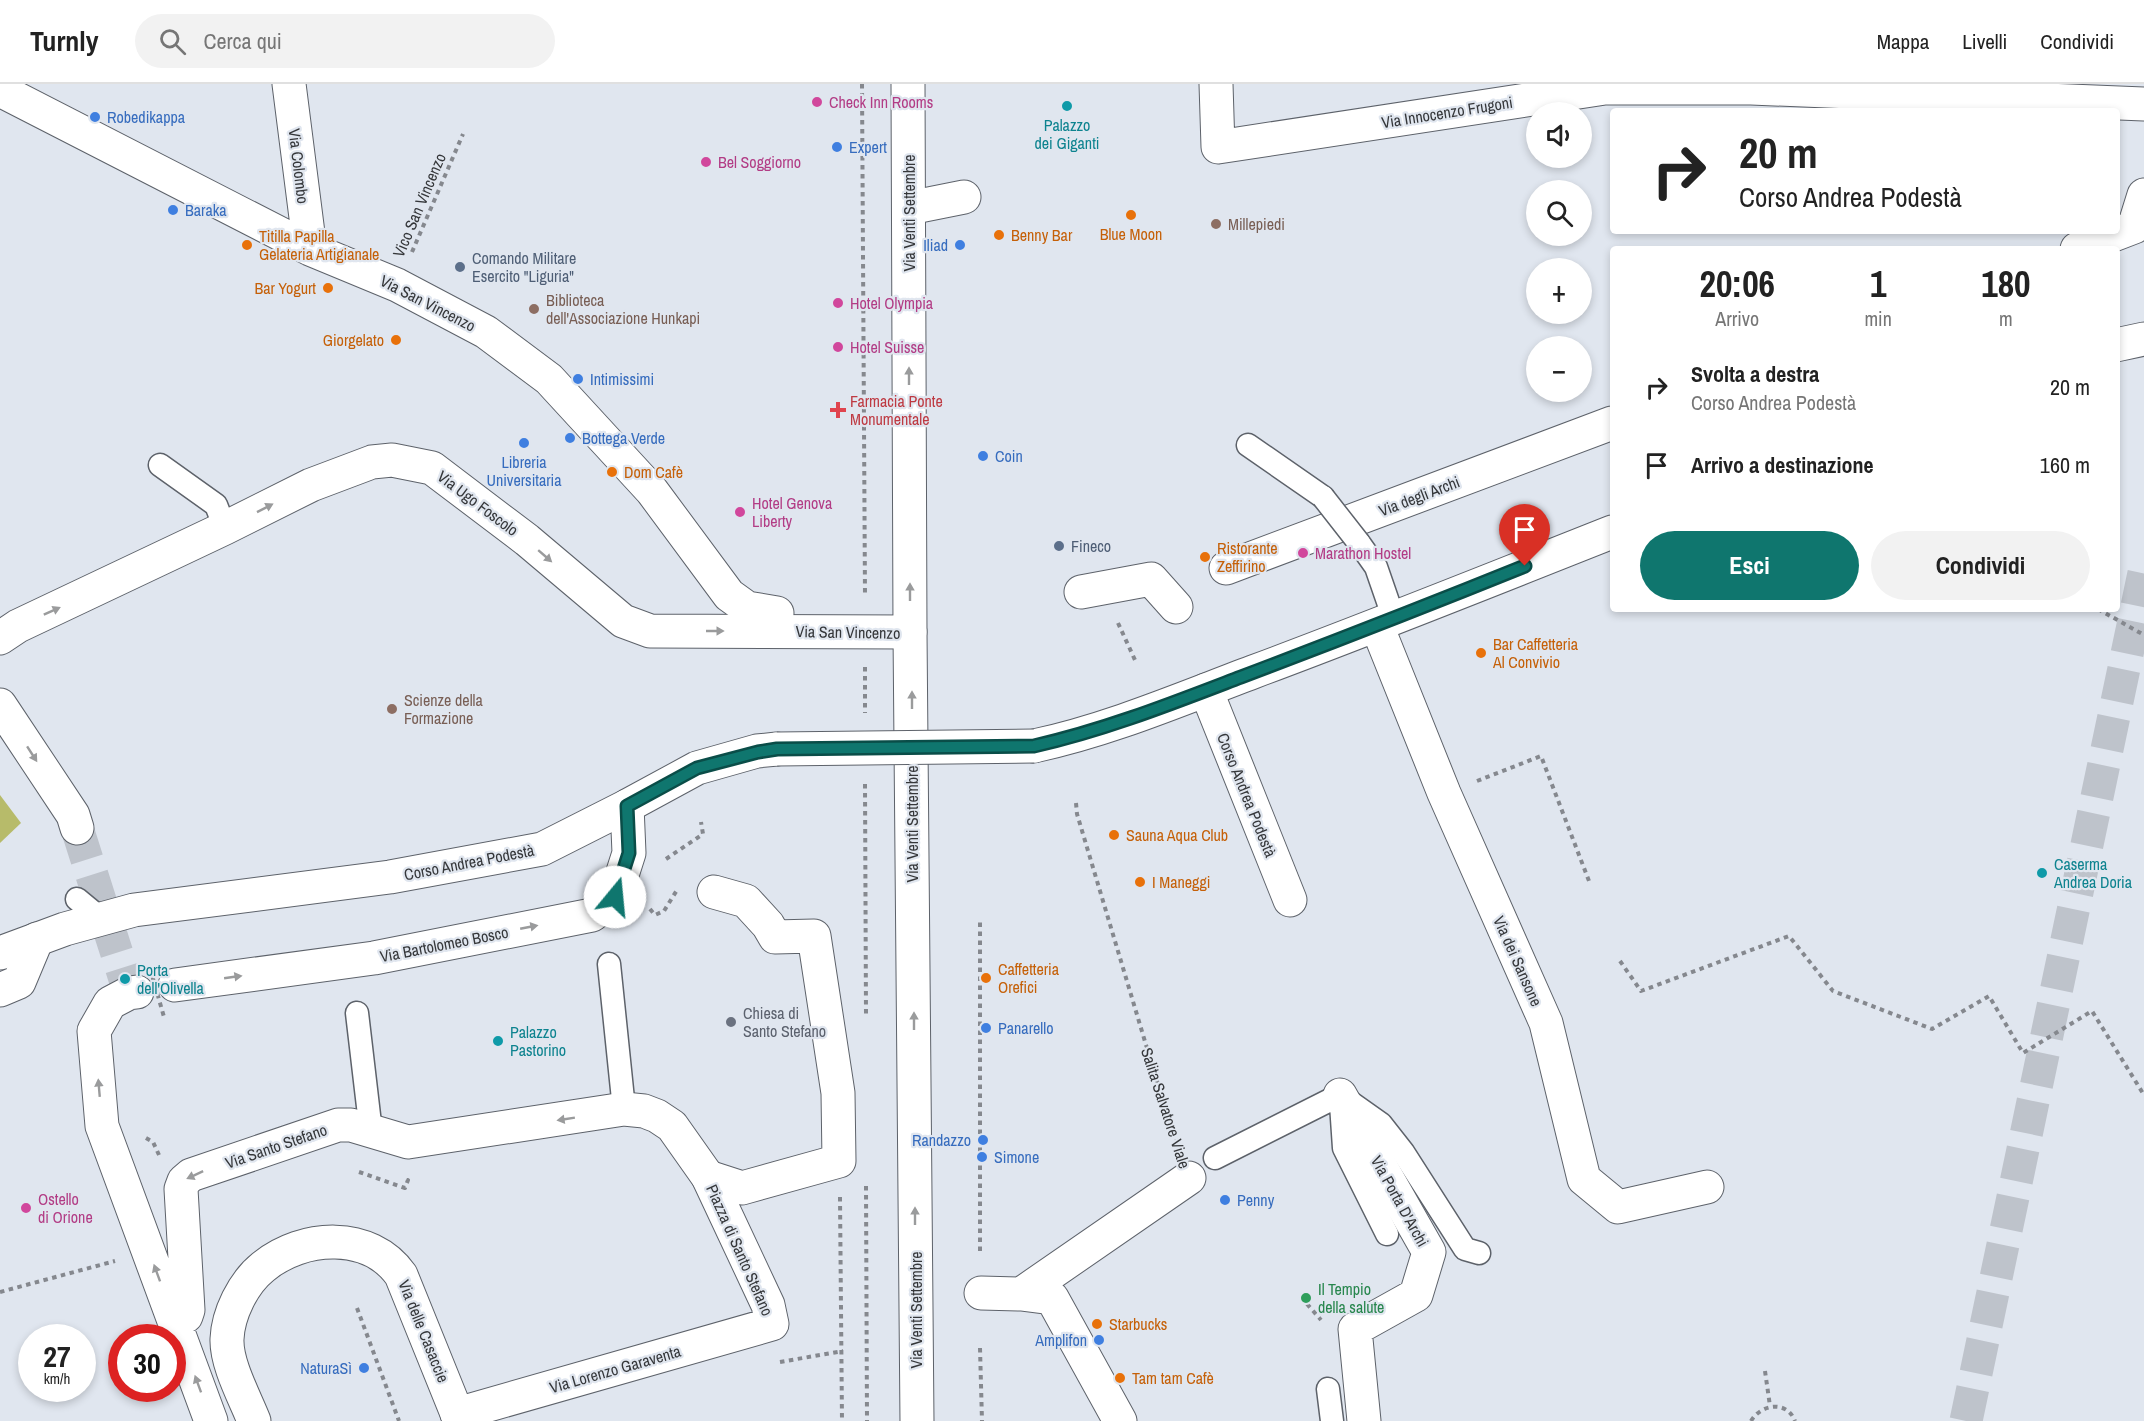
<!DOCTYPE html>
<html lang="it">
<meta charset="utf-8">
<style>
body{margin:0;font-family:"Archivo Narrow",sans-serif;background:#f2f2f2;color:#222;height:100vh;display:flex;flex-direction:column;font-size:22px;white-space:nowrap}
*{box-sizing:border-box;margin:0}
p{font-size:20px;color:#767676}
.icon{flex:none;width:33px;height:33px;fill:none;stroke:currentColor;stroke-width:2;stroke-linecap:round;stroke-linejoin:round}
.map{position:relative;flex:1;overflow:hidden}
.panel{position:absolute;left:1610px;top:162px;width:510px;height:366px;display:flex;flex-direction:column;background:#fff;border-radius:6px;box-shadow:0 3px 9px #0003}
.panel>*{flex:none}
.guide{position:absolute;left:1610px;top:24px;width:510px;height:126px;border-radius:6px;box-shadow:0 3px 9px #0003;background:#fff;color:#222;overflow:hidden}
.controls{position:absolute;left:1526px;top:18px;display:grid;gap:12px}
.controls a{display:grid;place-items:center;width:66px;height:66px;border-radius:50%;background:#fff;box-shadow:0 3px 9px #0003;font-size:30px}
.speed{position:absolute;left:18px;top:1240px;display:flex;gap:12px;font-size:30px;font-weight:700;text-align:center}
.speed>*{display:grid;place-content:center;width:78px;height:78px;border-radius:50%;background:#fff;box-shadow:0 3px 9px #0003;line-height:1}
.speed small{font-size:15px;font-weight:400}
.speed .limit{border:9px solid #d22;background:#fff;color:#111}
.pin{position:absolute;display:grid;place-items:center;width:51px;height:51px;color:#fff;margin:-62px -26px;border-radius:50% 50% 50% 0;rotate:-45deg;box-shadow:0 0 6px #0007}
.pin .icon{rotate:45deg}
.me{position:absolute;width:66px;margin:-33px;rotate:17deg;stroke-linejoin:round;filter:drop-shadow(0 0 4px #0008)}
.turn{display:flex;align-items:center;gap:21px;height:126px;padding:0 30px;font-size:27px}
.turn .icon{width:78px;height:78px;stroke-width:2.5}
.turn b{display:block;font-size:42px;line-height:51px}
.eta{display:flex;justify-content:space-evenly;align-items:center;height:102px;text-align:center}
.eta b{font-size:36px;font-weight:800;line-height:42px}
.primary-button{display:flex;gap:12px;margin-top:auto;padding:12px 30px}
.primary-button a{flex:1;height:69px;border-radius:36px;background:#0f766e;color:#fff;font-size:24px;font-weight:800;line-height:69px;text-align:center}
.primary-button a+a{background:#f2f2f2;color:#222}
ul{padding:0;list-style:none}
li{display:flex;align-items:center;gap:18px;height:78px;padding:0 30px}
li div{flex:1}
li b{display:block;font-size:22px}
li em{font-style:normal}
header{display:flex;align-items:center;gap:36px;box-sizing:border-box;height:84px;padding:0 30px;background:#fff;border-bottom:2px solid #e0e0e0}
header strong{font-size:28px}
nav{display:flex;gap:33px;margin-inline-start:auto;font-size:21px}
.search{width:420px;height:54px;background:#f2f2f2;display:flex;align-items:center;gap:15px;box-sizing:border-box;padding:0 21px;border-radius:33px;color:#767676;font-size:22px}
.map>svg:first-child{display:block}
.green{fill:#b7bb6a}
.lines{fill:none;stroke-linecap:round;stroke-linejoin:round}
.minor-tunnel{stroke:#bec3cb;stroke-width:33;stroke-dasharray:33 16;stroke-linecap:butt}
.tertiary-tunnel{stroke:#bec3cb;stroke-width:33;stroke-dasharray:33 16;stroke-linecap:butt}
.service-casing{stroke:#5d626a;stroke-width:25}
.pedestrian-casing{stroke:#5d626a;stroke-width:35}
.minor-casing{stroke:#5d626a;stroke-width:35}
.tertiary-casing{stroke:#5d626a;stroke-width:35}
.secondary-casing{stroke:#5d626a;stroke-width:35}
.path{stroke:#85888e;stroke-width:4;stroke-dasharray:4.5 4.5;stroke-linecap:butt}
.service{stroke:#fff;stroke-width:22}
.pedestrian{stroke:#fff;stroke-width:33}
.minor{stroke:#fff;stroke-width:33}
.tertiary{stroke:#fff;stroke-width:33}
.secondary{stroke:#fff;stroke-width:33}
.service-bridge-casing{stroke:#5d626a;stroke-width:25;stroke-linecap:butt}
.tertiary-bridge-casing{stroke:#5d626a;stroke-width:35;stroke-linecap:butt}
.path-bridge{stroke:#85888e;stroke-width:4;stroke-dasharray:4.5 4.5;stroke-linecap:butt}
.service-bridge{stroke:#fff;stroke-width:22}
.tertiary-bridge{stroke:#fff;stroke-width:33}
.oneway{fill:#9a9b9c}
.route-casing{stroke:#0a4d48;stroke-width:15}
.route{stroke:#0f766e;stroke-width:10}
.hotel-dot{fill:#d1479c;stroke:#e0e6ef;stroke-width:2}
.culture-dot{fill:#0f9aa8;stroke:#e0e6ef;stroke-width:2}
.shop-dot{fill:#3f7fe0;stroke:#e0e6ef;stroke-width:2}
.food-dot{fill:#e8710a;stroke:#e0e6ef;stroke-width:2}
.education-dot{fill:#8d6e63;stroke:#e0e6ef;stroke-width:2}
.service-dot{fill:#5c6f8a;stroke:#e0e6ef;stroke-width:2}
.health-dot{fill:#e0444e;stroke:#e0e6ef;stroke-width:2}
.worship-dot{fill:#6b7280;stroke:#e0e6ef;stroke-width:2}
.leisure-dot{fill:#2e9e5b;stroke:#e0e6ef;stroke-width:2}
.labels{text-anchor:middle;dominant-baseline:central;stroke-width:4.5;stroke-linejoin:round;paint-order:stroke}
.hotel-label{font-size:16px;fill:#b23c85;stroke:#e0e6ef;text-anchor:start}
.street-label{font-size:16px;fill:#35373a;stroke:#e0e6ef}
.shop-label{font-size:16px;fill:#366cbe;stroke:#e0e6ef;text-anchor:start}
.culture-label{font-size:16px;fill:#0d838f;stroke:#e0e6ef;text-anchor:start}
.education-label{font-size:16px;fill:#785e54;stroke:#e0e6ef;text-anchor:start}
.food-label{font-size:16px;fill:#c56008;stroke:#e0e6ef;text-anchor:start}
.service-label{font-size:16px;fill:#4e5e75;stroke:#e0e6ef;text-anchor:start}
.health-label{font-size:16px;fill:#be3a42;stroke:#e0e6ef;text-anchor:start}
.worship-label{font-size:16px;fill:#5b616d;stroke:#e0e6ef;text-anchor:start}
.leisure-label{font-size:16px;fill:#27864d;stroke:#e0e6ef;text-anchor:start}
</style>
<header>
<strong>Turnly</strong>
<div class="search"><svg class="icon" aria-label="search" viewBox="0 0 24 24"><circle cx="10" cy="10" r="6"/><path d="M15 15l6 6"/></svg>Cerca qui</div>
<nav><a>Mappa</a><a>Livelli</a><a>Condividi</a></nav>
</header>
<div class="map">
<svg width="2144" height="1337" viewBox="0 0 2144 1337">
<rect width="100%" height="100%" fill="#e0e6ef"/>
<path class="green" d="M0 711 21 739 0 759Z"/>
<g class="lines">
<path class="minor-tunnel" d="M77 744 125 895"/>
<path class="tertiary-tunnel" d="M1966 1337 2144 489"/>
<g class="service-casing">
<path id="service" d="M1248 361 1323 413
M160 381 216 421 225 444
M1359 459 1376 483 1394 535
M77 815 100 834
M609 880 624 1025
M357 929 371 1048
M1341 1020 1344 1064 1387 1150
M1215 1074 1340 1011 1381 1040 1403 1068 1465 1165 1479 1169
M1328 1305 1332 1337"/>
</g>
<g class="pedestrian-casing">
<path id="pedestrian" d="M289 0 310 165
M0 6 310 165 397 201 486 248 549 295 652 407 729 511 747 524 777 529
M909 124 964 113
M1081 508 1151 495 1176 523
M708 1093 742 1104 839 1077 838 1009 814 852 775 853 768 841 746 817 714 808
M981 1209 1021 1210 1189 1094
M1021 1210 1052 1214 1120 1337"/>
</g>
<g class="minor-casing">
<path id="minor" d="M1216 0 1218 63 1605 4H1751L2144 20
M2077 165 2134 143 2144 111
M1226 484 1612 339
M1377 542 1444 709 1546 939 1584 1095 1618 1123 1707 1103
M0 554 18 542 225 444 311 401 372 378 392 376 432 384 527 456 623 537 650 547 910 548
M1206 606 1290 816
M0 621 73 731 77 744
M175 901 374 874 592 831 615 813 629 769 627 722
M0 906 19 898 37 855
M137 908 129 909 110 919 94 947 102 1042 211 1337
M1340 1011 1429 1168 1416 1211 1355 1245 1364 1337
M174 1237 186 1232 188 1226 181 1105 184 1097 191 1091 338 1041H351L408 1058 624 1025 644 1027 657 1032 672 1042 708 1093 768 1221 772 1240 457 1330"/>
</g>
<g class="tertiary-casing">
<path id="tertiary" d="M908 0 910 548 917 1337
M2116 261 2144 255
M1034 662C1109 646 1181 615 1253 588 1374 543 1493 495 1612 448
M0 869 65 845 134 826 390 793 542 765 627 722 697 684 757 667 777 665"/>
</g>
<g class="secondary-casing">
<path id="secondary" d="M254 1337C245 1314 226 1280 227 1255 228 1230 243 1199 263 1183 303 1150 370 1147 401 1191L460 1337"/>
</g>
<path class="path" d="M862 0 865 512
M412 168 463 50
M2098 525 2144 551
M1118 539 1135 576
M865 583V629
M1477 697 1541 672 1589 797
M865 700 866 932
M1076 719 1077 730 1155 991 1178 1060
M666 775 703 750 701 738
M650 825 655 831 664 827 677 806
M1620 877 1641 907 1789 852 1833 907 1932 945 1989 912 2023 969 2092 927 2144 1011
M146 1054 153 1058 159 1071
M359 1088 405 1104 408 1096H406
M866 1102 867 1337
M840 1113 842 1337
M980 1167V837
M0 1208 115 1177
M1307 1220 1321 1236
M357 1224 399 1337
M980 1264 982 1337
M780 1278 843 1267
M1765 1287 1770 1322
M1751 1337C1761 1320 1787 1316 1795 1337"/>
<use href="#service" class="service"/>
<use href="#pedestrian" class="pedestrian"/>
<use href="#minor" class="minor"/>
<use href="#tertiary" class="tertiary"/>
<use href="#secondary" class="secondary"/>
<g class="service-bridge-casing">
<path id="service-bridge" d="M1323 413 1359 459"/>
</g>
<g class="tertiary-bridge-casing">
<path id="tertiary-bridge" d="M777 665 1034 662"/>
</g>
<path class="path-bridge" d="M150 884 164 933"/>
<use href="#service-bridge" class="service-bridge"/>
<use href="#tertiary-bridge" class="tertiary-bridge"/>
</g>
<defs><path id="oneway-solid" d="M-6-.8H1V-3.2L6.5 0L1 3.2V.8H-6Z" transform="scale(1.5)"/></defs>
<g class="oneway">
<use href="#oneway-solid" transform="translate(909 292) rotate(-90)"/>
<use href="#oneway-solid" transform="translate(265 424) rotate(-27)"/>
<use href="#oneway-solid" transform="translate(545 472) rotate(41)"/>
<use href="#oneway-solid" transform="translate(910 508) rotate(-90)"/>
<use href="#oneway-solid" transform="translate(52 527) rotate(-24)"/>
<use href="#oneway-solid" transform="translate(715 547)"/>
<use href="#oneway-solid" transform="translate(912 616) rotate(-90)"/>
<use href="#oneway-solid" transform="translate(32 670) rotate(57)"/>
<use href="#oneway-solid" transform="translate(529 843) rotate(-11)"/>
<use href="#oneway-solid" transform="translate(233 893) rotate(-8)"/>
<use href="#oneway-solid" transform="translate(914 937) rotate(-90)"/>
<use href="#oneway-solid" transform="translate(99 1004) rotate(-95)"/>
<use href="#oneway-solid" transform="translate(566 1035) rotate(171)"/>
<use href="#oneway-solid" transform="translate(195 1091) rotate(155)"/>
<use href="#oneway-solid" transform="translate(915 1132) rotate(-90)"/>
<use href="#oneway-solid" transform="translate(157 1189) rotate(-110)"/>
<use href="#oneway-solid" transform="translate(198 1300) rotate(-110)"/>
</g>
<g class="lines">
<g class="route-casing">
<path id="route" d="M615 813 629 769 627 722 697 684 758 668 777 665 1034 662C1105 646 1173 619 1241 593 1336 557 1431 520 1525 482"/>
</g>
<use href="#route" class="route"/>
</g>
<g class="hotel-dot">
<circle cx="817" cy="18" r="6"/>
<circle cx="706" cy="78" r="6"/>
<circle cx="838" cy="219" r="6"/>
<circle cx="838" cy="263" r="6"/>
<circle cx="740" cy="428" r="6"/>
<circle cx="1303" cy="469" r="6"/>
<circle cx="26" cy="1124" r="6"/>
</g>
<g class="culture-dot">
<circle cx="1067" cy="22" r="6"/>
<circle cx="2042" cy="789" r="6"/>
<circle cx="125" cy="895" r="6"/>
<circle cx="498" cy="957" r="6"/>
</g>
<g class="shop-dot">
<circle cx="95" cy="33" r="6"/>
<circle cx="837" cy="63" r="6"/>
<circle cx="173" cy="126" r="6"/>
<circle cx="960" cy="161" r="6"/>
<circle cx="578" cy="295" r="6"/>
<circle cx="570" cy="354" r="6"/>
<circle cx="524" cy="359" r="6"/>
<circle cx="983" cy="372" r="6"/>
<circle cx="986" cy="944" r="6"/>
<circle cx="983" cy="1056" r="6"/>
<circle cx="982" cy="1073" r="6"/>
<circle cx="1225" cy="1116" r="6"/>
<circle cx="1099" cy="1256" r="6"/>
<circle cx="364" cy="1284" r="6"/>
</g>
<g class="food-dot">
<circle cx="1131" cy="131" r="6"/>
<circle cx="999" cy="151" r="6"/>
<circle cx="247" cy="161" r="6"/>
<circle cx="328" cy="204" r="6"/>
<circle cx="396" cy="256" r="6"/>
<circle cx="612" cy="388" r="6"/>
<circle cx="1205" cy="473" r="6"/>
<circle cx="1481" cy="569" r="6"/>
<circle cx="1114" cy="751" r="6"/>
<circle cx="1140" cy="798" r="6"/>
<circle cx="986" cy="894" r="6"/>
<circle cx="1097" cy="1240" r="6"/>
<circle cx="1120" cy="1294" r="6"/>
</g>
<g class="education-dot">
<circle cx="1216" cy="140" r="6"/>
<circle cx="534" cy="225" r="6"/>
<circle cx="392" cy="625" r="6"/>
</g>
<g class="service-dot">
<circle cx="460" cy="183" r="6"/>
<circle cx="1059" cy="462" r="6"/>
</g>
<path class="health-dot" d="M835 317h6v6h6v6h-6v6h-6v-6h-6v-6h6z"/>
<circle class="worship-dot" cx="731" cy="938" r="6"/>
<circle class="leisure-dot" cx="1306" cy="1214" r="6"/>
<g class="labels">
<g class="hotel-label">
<text x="829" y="18">Check Inn Rooms</text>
<text x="718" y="78">Bel Soggiorno</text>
<text x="850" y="219">Hotel Olympia</text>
<text x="850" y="263">Hotel Suisse</text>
<text x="752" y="419">Hotel Genova<tspan x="752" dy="18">Liberty</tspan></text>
<text x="1315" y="469">Marathon Hostel</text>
<text x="38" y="1115">Ostello<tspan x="38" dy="18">di Orione</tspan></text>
</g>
<g class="street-label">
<text transform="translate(1447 28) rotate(-9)">Via Innocenzo Frugoni</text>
<text transform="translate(299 82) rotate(83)">Via Colombo</text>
<text transform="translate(419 121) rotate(-67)">Vico San Vincenzo</text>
<text transform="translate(909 129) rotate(-90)">Via Venti Settembre</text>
<text transform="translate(428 219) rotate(27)">Via San Vincenzo</text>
<text transform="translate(1419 412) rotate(-21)">Via degli Archi</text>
<text transform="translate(478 419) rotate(37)">Via Ugo Foscolo</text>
<text transform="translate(848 548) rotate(1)">Via San Vincenzo</text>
<text transform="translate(1247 711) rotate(68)">Corso Andrea Podestà</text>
<text transform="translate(912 740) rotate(-90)">Via Venti Settembre</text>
<text transform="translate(469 778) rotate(-11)">Corso Andrea Podestà</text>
<text transform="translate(444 860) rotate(-11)">Via Bartolomeo Bosco</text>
<text transform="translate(1518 877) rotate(66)">Via dei Sansone</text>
<text transform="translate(1166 1024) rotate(72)">Salita Salvatore Viale</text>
<text transform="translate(276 1062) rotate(-19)">Via Santo Stefano</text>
<text transform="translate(1400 1117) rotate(61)">Via Porta D'Archi</text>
<text transform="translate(740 1166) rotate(66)">Piazza di Santo Stefano</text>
<text transform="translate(916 1226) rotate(-90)">Via Venti Settembre</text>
<text transform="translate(424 1247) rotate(68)">Via delle Casaccie</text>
<text transform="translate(615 1285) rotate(-16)">Via Lorenzo Garaventa</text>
</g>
<g class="shop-label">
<text x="107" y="33">Robedikappa</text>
<text x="849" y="63">Expert</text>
<text x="185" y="126">Baraka</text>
<text x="948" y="161" text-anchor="end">Iliad</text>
<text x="590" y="295">Intimissimi</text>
<text x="582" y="354">Bottega Verde</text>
<text x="995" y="372">Coin</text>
<text x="524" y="378" text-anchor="middle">Libreria<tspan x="524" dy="18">Universitaria</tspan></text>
<text x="998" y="944">Panarello</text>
<text x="971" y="1056" text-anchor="end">Randazzo</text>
<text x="994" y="1073">Simone</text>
<text x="1237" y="1116">Penny</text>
<text x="1087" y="1256" text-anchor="end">Amplifon</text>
<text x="352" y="1284" text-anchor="end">NaturaSì</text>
</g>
<g class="culture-label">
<text x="1067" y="41" text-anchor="middle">Palazzo<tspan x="1067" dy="18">dei Giganti</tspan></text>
<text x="2054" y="780">Caserma<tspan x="2054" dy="18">Andrea Doria</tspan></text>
<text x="137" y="886">Porta<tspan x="137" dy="18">dell'Olivella</tspan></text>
<text x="510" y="948">Palazzo<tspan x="510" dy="18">Pastorino</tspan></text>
</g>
<g class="education-label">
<text x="1228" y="140">Millepiedi</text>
<text x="546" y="216">Biblioteca<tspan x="546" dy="18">dell'Associazione Hunkapi</tspan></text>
<text x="404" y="616">Scienze della<tspan x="404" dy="18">Formazione</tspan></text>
</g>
<g class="food-label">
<text x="1131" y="150" text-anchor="middle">Blue Moon</text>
<text x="1011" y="151">Benny Bar</text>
<text x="259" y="152">Titilla Papilla<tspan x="259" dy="18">Gelateria Artigianale</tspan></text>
<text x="316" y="204" text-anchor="end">Bar Yogurt</text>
<text x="384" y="256" text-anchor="end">Giorgelato</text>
<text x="624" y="388">Dom Cafè</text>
<text x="1217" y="464">Ristorante<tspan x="1217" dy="18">Zeffirino</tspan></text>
<text x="1493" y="560">Bar Caffetteria<tspan x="1493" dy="18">Al Convivio</tspan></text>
<text x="1126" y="751">Sauna Aqua Club</text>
<text x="1152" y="798">I Maneggi</text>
<text x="998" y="885">Caffetteria<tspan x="998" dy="18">Orefici</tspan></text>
<text x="1109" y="1240">Starbucks</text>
<text x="1132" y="1294">Tam tam Cafè</text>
</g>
<g class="service-label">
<text x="472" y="174">Comando Militare<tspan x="472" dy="18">Esercito "Liguria"</tspan></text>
<text x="1071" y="462">Fineco</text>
</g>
<g class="health-label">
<text x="850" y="317">Farmacia Ponte<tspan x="850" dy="18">Monumentale</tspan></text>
</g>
<g class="worship-label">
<text x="743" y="929">Chiesa di<tspan x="743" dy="18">Santo Stefano</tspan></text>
</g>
<g class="leisure-label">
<text x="1318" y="1205">Il Tempio<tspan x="1318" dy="18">della salute</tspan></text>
</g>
</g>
</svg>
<div class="controls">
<a><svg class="icon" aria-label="sound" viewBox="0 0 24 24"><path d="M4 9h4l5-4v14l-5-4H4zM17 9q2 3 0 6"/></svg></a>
<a><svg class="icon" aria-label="search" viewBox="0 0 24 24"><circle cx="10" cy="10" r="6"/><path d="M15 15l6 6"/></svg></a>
<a>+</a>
<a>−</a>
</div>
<div class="speed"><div>27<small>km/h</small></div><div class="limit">30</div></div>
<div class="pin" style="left:1525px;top:482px;background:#d93025"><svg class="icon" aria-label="arrive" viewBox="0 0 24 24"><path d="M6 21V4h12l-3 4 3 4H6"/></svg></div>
<svg class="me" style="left:615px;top:813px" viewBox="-20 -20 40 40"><circle r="19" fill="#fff"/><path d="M0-13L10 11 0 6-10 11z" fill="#0f766e"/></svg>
<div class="guide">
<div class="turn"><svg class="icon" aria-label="right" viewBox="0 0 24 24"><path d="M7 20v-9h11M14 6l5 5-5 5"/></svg><div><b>20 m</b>Corso Andrea Podestà</div></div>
</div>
<section class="panel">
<div class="eta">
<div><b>20:06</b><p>Arrivo</p></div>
<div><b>1</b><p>min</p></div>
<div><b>180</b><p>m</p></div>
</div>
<ul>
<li><svg class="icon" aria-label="right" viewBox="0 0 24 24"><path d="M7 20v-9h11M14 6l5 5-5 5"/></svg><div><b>Svolta a destra</b><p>Corso Andrea Podestà</p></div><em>20 m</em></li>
<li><svg class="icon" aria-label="arrive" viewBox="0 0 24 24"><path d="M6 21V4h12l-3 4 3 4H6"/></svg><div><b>Arrivo a destinazione</b></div><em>160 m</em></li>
</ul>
<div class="primary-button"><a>Esci</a><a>Condividi</a></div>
</section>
</div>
